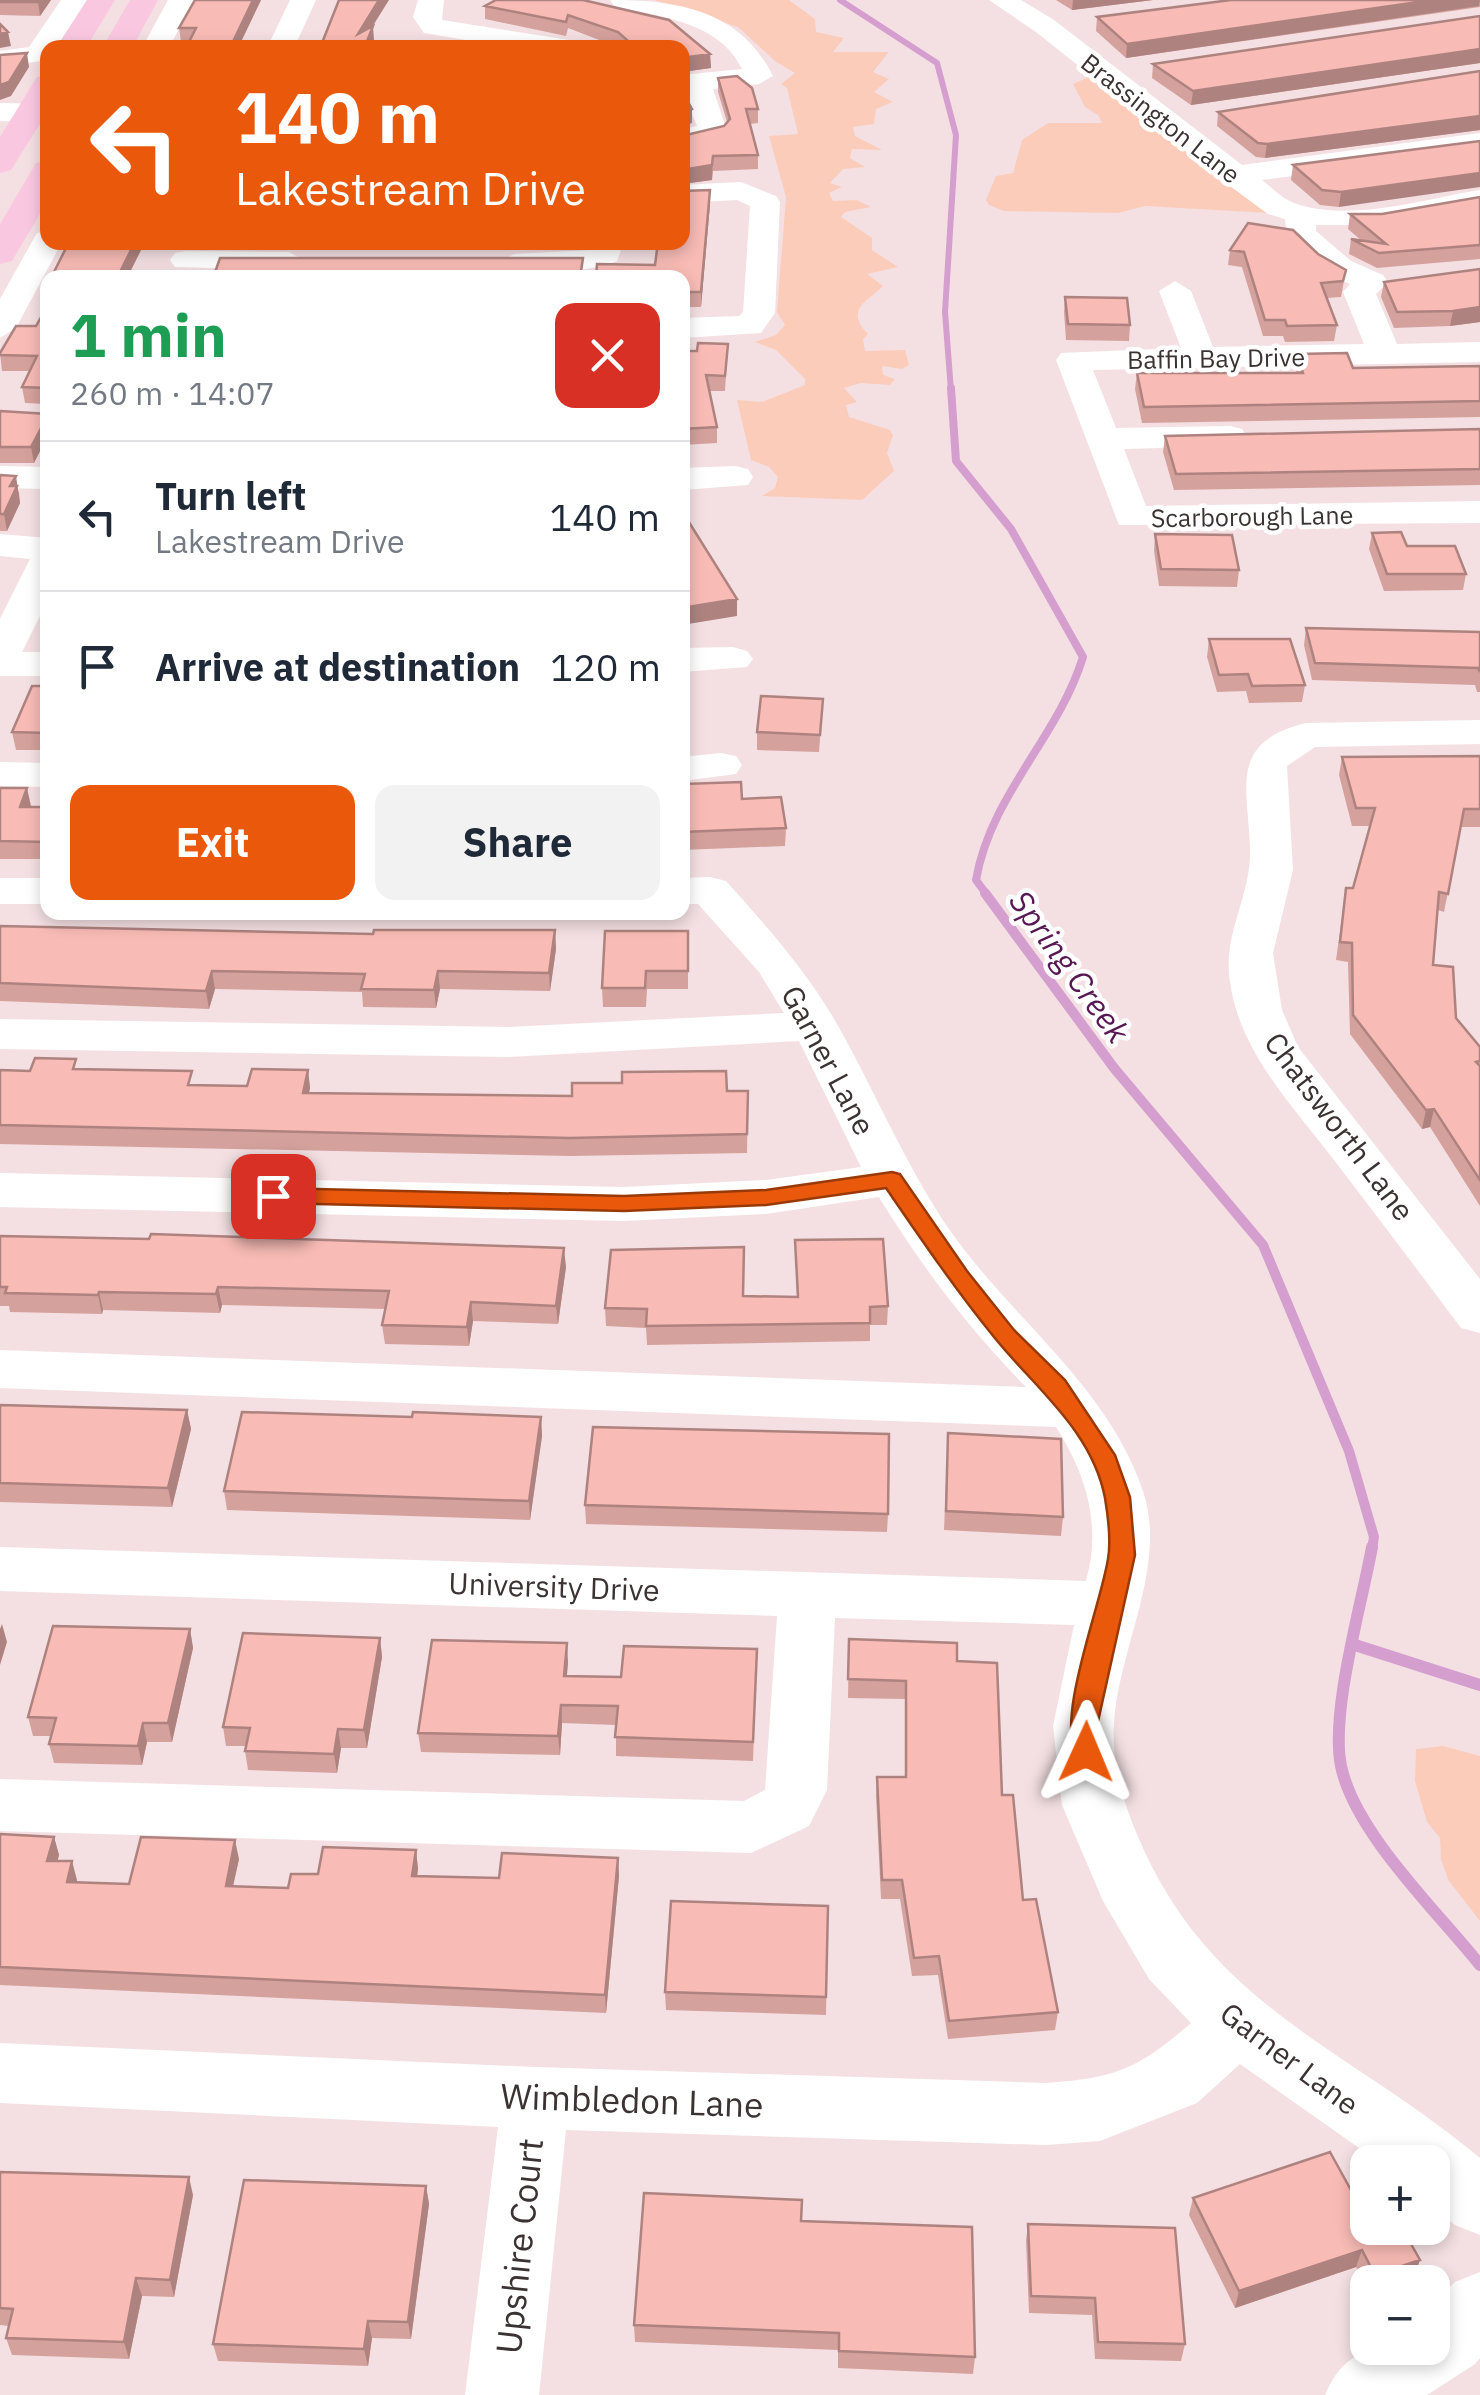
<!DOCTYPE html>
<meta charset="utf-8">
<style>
body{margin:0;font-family:"IBM Plex Sans",sans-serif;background:#f2f2f3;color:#1f2937;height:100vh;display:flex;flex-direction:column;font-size:38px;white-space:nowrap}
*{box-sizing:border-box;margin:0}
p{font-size:32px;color:#747a83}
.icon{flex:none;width:55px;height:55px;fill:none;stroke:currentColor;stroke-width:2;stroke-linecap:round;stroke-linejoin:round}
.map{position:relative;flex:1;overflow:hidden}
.sheet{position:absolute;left:40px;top:270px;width:650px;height:650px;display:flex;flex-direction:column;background:#fff;border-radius:20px;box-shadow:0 5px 15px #0003}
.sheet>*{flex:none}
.top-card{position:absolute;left:40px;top:40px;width:650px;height:210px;border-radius:20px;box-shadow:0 5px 15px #0003;background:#ea580c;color:#fff;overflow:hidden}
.fabs{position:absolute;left:1350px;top:2145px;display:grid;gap:20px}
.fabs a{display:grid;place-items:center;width:100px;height:100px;border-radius:20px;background:#fff;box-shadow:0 5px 15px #0003;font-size:50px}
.pin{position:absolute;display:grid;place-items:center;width:85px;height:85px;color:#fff;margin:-42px;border-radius:20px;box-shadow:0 5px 15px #0006}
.me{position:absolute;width:110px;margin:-55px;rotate:1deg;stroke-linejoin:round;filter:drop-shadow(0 0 8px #0008)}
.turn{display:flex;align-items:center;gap:35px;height:210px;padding:0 30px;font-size:45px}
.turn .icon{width:130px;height:130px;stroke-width:2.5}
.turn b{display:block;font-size:70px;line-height:85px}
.round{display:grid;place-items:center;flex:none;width:105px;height:105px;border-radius:20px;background:#f2f2f3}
.head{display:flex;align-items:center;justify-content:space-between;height:170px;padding:0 30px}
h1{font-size:60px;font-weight:700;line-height:75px;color:#1e9e55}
.primary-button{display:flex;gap:20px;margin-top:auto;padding:20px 30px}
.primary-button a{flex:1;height:115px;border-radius:20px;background:#ea580c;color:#fff;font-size:40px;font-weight:700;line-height:115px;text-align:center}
.primary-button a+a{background:#f2f2f3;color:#1f2937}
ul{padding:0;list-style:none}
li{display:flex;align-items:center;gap:30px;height:150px;padding:0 30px;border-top:2px solid #e0e1e3}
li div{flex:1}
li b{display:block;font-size:38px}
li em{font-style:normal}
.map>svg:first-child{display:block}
.green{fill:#fbccba}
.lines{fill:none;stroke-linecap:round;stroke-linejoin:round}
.stream-far3{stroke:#d49fce;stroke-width:6}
.stream-far2{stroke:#d49fce;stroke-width:8}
.stream-far1{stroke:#d49fce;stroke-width:10}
.stream{stroke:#d49fce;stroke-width:12}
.minor{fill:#fff;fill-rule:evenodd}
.major{fill:#fac7e1;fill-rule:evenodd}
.wall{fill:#d5a19c}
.shaded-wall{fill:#ae837f}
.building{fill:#f8bbb5;stroke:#ae837f;stroke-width:2.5}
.route{fill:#ea580c;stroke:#983908;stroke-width:2.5}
.labels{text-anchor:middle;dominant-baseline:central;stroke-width:9;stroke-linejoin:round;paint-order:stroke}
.far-street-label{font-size:25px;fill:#3a3233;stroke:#fff}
.street-label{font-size:30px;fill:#3a3233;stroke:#fff}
.water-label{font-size:32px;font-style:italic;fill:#561752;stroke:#fff}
.near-street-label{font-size:35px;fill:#3a3233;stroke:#fff}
</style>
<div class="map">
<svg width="1480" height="2395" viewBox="0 0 1480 2395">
<rect width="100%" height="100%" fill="#f4e0e3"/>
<path class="green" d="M654 0H789L815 19 816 32 844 38 833 52H889L873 72 889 79 874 92 893 102 876 109 874 124 853 127 855 136 882 150 852 149 850 158 865 167 843 169 830 183 842 187 829 193 833 201 857 200 871 207 845 212 841 217 872 238V250L898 267 867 274 883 286C870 300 843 309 868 334L863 339 865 351 905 350 909 365 902 369 882 366 883 375 895 379 890 385 861 383 844 388 857 402 846 405 849 417 890 430 893 435 887 453 894 471 862 500 762 496 775 488 778 477 769 467 751 460 737 400 762 402 805 385V379L776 350 755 342 776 335 785 325 777 312 786 197 769 136 798 134 787 88 781 84 795 73 775 61 738 27Z
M1091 76 1269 213 1145 206 1118 213 1004 211 989 205 986 200 996 176 1013 173 1022 140 1048 123H1102L1098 115 1085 107 1073 84Z
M1443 1746 1480 1756V1921L1449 1881 1441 1860 1440 1838 1427 1822 1415 1781 1416 1749Z"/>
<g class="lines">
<path class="stream-far3" d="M840 0 937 63 956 135 945 312 951 391"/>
<path class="stream-far2" d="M951 388 956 461 1011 529 1083 657C1058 738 991 794 976 880L987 895"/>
<path class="stream-far1" d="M985 893 1114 1068 1263 1245 1349 1451 1374 1537 1372 1549"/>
<path class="stream" d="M1372 1547C1362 1603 1330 1712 1341 1766 1355 1833 1437 1911 1480 1965
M1355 1645 1480 1685"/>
<path class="minor" d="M61 0H87L56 48H48V60L0 67V51L29 47Z
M168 0H194L169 48H142Z
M290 0H316L294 48H267Z
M418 0H444L442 20 569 40 582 48H513L424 33 413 17Z
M610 0C678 0 740 10 773 76L759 84 713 89 727 131 723 137 682 147V129L697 126 682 91V75L742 69C719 21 659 17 614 6Z
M989 0H1021L1054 20 1242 165 1480 133V151L1262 180C1272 188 1282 198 1294 203 1350 223 1423 199 1480 190V208L1379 225H1316V231L1351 261 1383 275 1388 282 1376 294 1397 344 1480 342V362L1093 370 1116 428 1230 426 1242 429 1247 436 1242 443 1230 446 1124 449 1146 506 1480 501V523L1119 525 1056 360 1061 353 1181 348 1159 291 1175 281 1191 291 1213 347 1364 344 1343 292 1350 284C1323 272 1286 250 1285 219L1268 214 1223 181 1036 32Z
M0 103 48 104V122L0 121Z
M741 182 776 196 780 202 775 313 761 333 682 338V318L739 316 743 312 750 206 737 200 682 203V185Z
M48 231V242H62L16 328 0 338V299L37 233Z
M593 242H624L617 261C599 271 510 280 498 263L514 254 590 250Z
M186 251 289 252 305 261 289 270 175 267 170 260 175 253Z
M0 466 48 467V489L0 488Z
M735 466 748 469 753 477 748 485 682 490V468Z
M0 534 48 538V600L22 652H48V676H0V619L30 559 0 556Z
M733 647 747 651 753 659 747 667 682 672V648Z
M1480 720V744L1315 747 1287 766 1293 870 1273 953 1282 1010 1298 1047 1480 1279V1333L1461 1328C1420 1273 1379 1219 1337 1164 1295 1108 1240 1054 1230 982 1222 934 1252 895 1250 848 1248 787 1228 742 1306 723Z
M721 753 736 756 742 765 736 774 682 781V757Z
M0 762 48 763V787L0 786Z
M710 877 726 881C767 927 806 970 837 1024 876 1093 906 1167 951 1232 1014 1321 1107 1385 1143 1491 1168 1567 1118 1648 1114 1724 1111 1762 1124 1805 1139 1839 1211 2008 1350 2049 1480 2158V2235L1455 2225 1432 2205V2162H1379L1240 2064 1197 2103 1100 2141 1046 2145 566 2130 539 2395H465L498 2127 0 2103V2043L535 2067 1046 2083C1116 2078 1138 2069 1191 2023L1149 1979 1103 1901 1062 1805 1053 1726 1074 1625 835 1618 827 1790 809 1826 751 1853 0 1831V1779L744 1801 765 1790 777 1616 0 1591V1547L1086 1581C1102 1525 1086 1474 1056 1427L0 1388V1350L1026 1387C969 1329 921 1266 879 1197L766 1214 624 1221 0 1207V1173L624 1187 766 1180 861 1167 799 1041 509 1057 0 1049V1019L509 1027 784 1013 759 972 698 904H682V878Z
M0 878H48V904H0Z
M1480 2272V2358L1475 2364 1427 2395H1325C1348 2341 1382 2348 1432 2348V2305L1455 2282Z"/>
<path class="major" d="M87 0H115L86 48H56Z
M130 0H158L132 48H102Z
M48 75V111L11 170 0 173V137L37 77Z
M48 160V200L12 261 0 264V224L36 163Z"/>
</g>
<path class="wall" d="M0 0H51L40 16 0 15Z
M195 0H261L238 48 181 42 179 28Z
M496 0H583L669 20 710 54 711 68 682 72V48H620L568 28 566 36 485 19V6Z
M1056 0H1153L1072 10Z
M1480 0V7L1126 58 1096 31 1097 17Z
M1480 16V63L1191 105 1152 78 1153 64Z
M1480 71V130L1265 158 1256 157 1217 126 1218 112Z
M718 78 758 109V123L750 124 758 155V169L713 171 712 180 682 184 727 122 718 92Z
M1480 141 1339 207 1320 205 1291 180 1293 165Z
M710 190 701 307H682V278L655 265Z
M1480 197V259L1377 268 1349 254 1351 239 1362 241 1348 229 1350 214H1382Z
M145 242 127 278H55L54 272Z
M232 242H589V245L574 249 233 248Z
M1230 250 1318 254 1346 270 1341 297 1326 298 1337 325 1334 341 1285 342 1283 336H1263L1242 267 1228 265Z
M1480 269V322L1450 326 1394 328 1381 297 1384 282Z
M1065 297 1130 325 1129 341 1066 340 1064 312Z
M48 305V404L25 403 22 387 30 371H2L0 353 36 326Z
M728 344 725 391H710L717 427V443L682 445V351H697Z
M1297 354 1353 368 1480 366V417L1142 423 1135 389 1137 373H1296Z
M0 411 48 414 34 463H0Z
M1480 429V485L1174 490 1163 452 1165 436Z
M0 475 19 492 20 503 7 531H0Z
M1372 533 1407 546 1466 574 1463 590 1384 591 1369 549Z
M1155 534 1239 570 1237 587 1159 586 1154 551Z
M1306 628 1480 632V692H1477L1475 685 1312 680 1304 645Z
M1209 639 1305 685 1302 702 1249 703 1246 691 1217 692 1207 657Z
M48 686V750H16L12 732Z
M823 699 819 752 757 750V732Z
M1480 756V827H1461L1444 912 1438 910 1433 965 1456 1018 1480 1047V1206L1430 1127 1422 1129 1350 1034 1348 962 1336 960 1346 888H1353L1370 826H1352L1339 775 1342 757Z
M682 780 684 784 742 799 786 828 785 846 682 850Z
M0 788 30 807H48V859H0Z
M0 926 373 934 555 930 556 949 550 991 440 989 436 1008 363 1007 362 992 215 989 209 1009 0 1001Z
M688 931V989H647L646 1007H603L602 988Z
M78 1069 194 1085 247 1086 308 1070 310 1088 309 1093 572 1096 748 1091 747 1153 571 1156 0 1144V1070L30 1071Z
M0 1236 566 1267 558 1324 473 1321 469 1346 385 1344 382 1325 385 1309 222 1305 220 1313 103 1310 102 1314 10 1312 9 1306H0Z
M795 1240 888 1306 887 1325H870V1341L647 1345 646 1328 606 1326 605 1308 743 1296 797 1297Z
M0 1405 187 1410 191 1429 172 1507 0 1502Z
M412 1417H541L542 1436 530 1520 227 1510 224 1491Z
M948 1433 1063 1517 1061 1536 944 1530Z
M585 1505 888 1514 887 1532 586 1524Z
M190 1629 193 1648 172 1742H147L142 1765 54 1763 49 1744 51 1736H33L28 1717Z
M380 1638 382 1657 367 1748H341L337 1773 248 1770 245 1751 246 1746H226L223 1727Z
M849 1639 957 1661 1002 1795 1023 1900 1058 2012 1055 2030 948 2039 938 1975 912 1976 900 1899H881L876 1796 877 1777H905V1699L848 1698Z
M757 1649 753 1761 616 1756V1725L562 1723 560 1755 421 1752 418 1733 568 1662 567 1676 621 1677Z
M0 1834 54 1837 59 1855 57 1861 77 1880V1882L129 1884 239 1859 233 1886 288 1888 318 1874 416 1850 418 1869 417 1876 499 1878 618 1858 619 1876 606 2013 0 1985Z
M828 1906 826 2015 666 2010 665 1992Z
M0 2172 193 2195 174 2297 142 2296 129 2359 12 2355 6 2338 9 2326 0 2325Z
M426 2186 429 2204 411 2339 372 2338 368 2366 218 2361 213 2344Z
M1193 2198 1375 2235 1414 2277 1398 2282H1368V2288L1356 2267 1235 2308 1189 2215Z
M801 2221 975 2357 973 2374 838 2368V2350L635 2342 634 2325Z
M1028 2224 1185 2344 1181 2361 1095 2359 1092 2315 1029 2313 1026 2241Z"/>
<path class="shaded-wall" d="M39 0H51L40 16 38 2Z
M253 0H261L238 48H230Z
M379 0H389L359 48 358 34Z
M1073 0H1153L1072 10Z
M1432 0H1480L1479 6 1126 58 1127 44Z
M373 26 374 40 371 48 366 44Z
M8 32 11 46 0 48V34Z
M1480 49V63L1191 105 1193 91Z
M27 53 29 67 11 96 0 100V85Z
M710 54 711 68 682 72V58Z
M692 109V123L682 127V113Z
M1480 116V130L1265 158 1267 144Z
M713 156 712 180 682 184V170Z
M1480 173V187L1339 207 1341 192Z
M710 190V205L701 307V292Z
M135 242H145L127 278H117Z
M574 242H589V245L574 249Z
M1480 307V322L1450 326 1453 311Z
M48 415V436L34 463 31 447Z
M16 476 20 503 7 531 4 514 10 486Z
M737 599V616L682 625V608Z
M27 788 31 806 20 807Z
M555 930 556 949 550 991 549 973Z
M212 971 215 989 209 1009 206 991Z
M438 971 440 989 436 1008 434 990Z
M308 1070 310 1088 305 1111 303 1093Z
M1434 1109 1430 1127 1422 1129 1426 1110Z
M564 1248 566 1267 558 1324 556 1306Z
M218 1287 222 1305 220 1313 216 1294Z
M99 1292 103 1310 102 1314 98 1295Z
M471 1302 473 1321 469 1346 467 1327Z
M187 1410 191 1429 172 1507 168 1488Z
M541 1417 542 1436 530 1520 529 1501Z
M2 1624 7 1642 0 1665V1629Z
M190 1629 193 1648 172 1742 168 1723Z
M380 1638 382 1657 367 1748 364 1730Z
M567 1643 568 1662 565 1694 564 1676Z
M561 1705 562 1723 560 1755 558 1736Z
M143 1723 147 1742 142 1765 138 1746Z
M338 1729 341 1748 337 1773 334 1754Z
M54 1837 59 1855 53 1879 47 1861Z
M235 1840 239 1859 229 1904 226 1886Z
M416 1850 418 1869 415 1894 412 1876Z
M618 1858 619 1876 606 2013 605 1995Z
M72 1861 77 1880 72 1900 67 1882Z
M189 2177 193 2195 174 2297 170 2280Z
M426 2186 429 2204 411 2339 408 2322Z
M1362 2250 1356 2267 1235 2308 1239 2291Z
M1420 2260 1414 2277 1398 2282H1373L1375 2275Z
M136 2278 142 2296 129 2359 124 2342Z
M368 2321 372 2338 368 2366 364 2349Z"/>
<path class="building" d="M0 0H39L38 2H0Z
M195 0H253L230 48H186L196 28H179Z
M339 0H379L358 34 373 26 366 44H559L558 48H320Z
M496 0H583L669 20 710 54 682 58V48H636L618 32 568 15 566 22 485 6Z
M1231 0H1432L1127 44 1097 17Z
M1480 16V49L1193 91 1153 64Z
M0 24 8 32 0 34Z
M27 53 9 82 0 85V55Z
M1480 71V116L1267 144 1258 143 1218 112Z
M737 76 752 88 758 109H746L758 155 713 156 712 165 682 170V136L724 126 730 119 718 78Z
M682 91 692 109 682 113Z
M1480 141V173L1341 192 1322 190 1293 165Z
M710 190 701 292H682V278H596L597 264 655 265 658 242H682V191Z
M1480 197V245L1379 253 1351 239 1386 244 1350 214H1382Z
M1248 223 1293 230 1318 254 1346 270 1343 281 1321 283 1337 325 1287 326 1285 320H1265L1244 252 1230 250Z
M69 242H135L117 278H62L65 272H54Z
M220 258H583L580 278H213Z
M1480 269V307L1453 311 1397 312 1384 282Z
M1065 297 1127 298 1130 325 1068 324Z
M48 305V388L22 387 37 356 0 355V353L16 326H36Z
M698 343 728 344 725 376 706 375 717 427 682 429V351H697Z
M1347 353 1353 368 1480 366V401L1144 407 1137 373H1303L1297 354Z
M0 411 48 414V415L31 447H0Z
M1480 429V469L1176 474 1165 436Z
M0 475 16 476 10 486H17L4 514H0Z
M682 511 737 599 682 608Z
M1401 532 1407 546H1455L1466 574H1387L1372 533Z
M1155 534 1232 535 1239 570 1161 569Z
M1306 628 1480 632V672L1478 668 1315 663Z
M1209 639H1290L1305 685 1252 686 1248 674 1219 675Z
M32 686H48V733L12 732Z
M682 691H684V722H682Z
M761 696 823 699 820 735 757 732Z
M1480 756V809H1464L1448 894 1439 892 1433 965 1453 967 1456 1018 1480 1047V1061L1476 1062 1480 1066V1180L1434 1109 1426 1110 1353 1015 1352 943 1340 942 1346 888H1353L1375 808H1356L1342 757Z
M682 780H684V784L741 782 742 799 781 797 786 828 682 832Z
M0 788H27L20 807H48V842L0 841Z
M0 926 373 934 374 930H555L549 973 438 971 434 990 361 989 365 974 212 971 206 991 0 983Z
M605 931H688V971H646L645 988H602Z
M35 1058 76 1059 73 1069 192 1071 188 1085 247 1086 252 1069 308 1070 303 1093 572 1096V1083H622V1072L726 1071 727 1091H748L747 1134 570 1138 0 1125V1070L30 1071Z
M151 1234 564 1248 556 1306 471 1302 467 1327 382 1325 389 1291 218 1287 216 1294 99 1292 98 1295 5 1293 7 1287H0V1236L149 1239Z
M883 1239 888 1306 870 1307V1323L646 1326 647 1309 605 1308 611 1250 744 1247 743 1296 798 1297 795 1240Z
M0 1405 187 1410 168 1488 0 1483Z
M242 1412 412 1417 413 1412 541 1417 529 1501 224 1491Z
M593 1427 889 1434 888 1514 585 1505Z
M948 1433 1061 1439 1063 1517 946 1511Z
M53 1626 190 1629 168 1723H143L138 1746 49 1744 56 1718 28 1717Z
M243 1633 380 1638 364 1730 338 1729 334 1754 245 1751 250 1728 223 1727Z
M849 1639 957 1643V1661L997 1663 1002 1795H1013L1023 1900 1036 1899 1058 2012 949 2021 939 1956 914 1958 902 1880H882L877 1777H906V1681L848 1679Z
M432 1640 567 1643 564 1676 621 1677 624 1646 757 1649 753 1742 615 1737 618 1706 561 1705 558 1736 418 1733Z
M0 1834 54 1837 47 1861H72L67 1882 129 1884 141 1837 235 1840 226 1886 288 1888 291 1874H318L323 1847 416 1850 412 1876 499 1878 502 1853 618 1858 605 1995 0 1967Z
M671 1901 828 1906 826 1997 665 1992Z
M1330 2152 1368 2221V2228H1371L1375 2235 1402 2228 1420 2260 1375 2275 1362 2250 1239 2291 1193 2198Z
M0 2172 189 2177 170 2280 136 2278 124 2342 6 2338 13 2309 0 2308Z
M244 2180 426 2186 408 2322 368 2321 364 2349 213 2344Z
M644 2193 802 2200 801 2221 972 2227 975 2357 839 2351V2333L634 2325Z
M1028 2224 1175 2228 1185 2344 1098 2342 1095 2298 1031 2296Z"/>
<path class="route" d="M892 1172 900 1174 967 1271 1014 1330 1065 1380 1115 1455 1130 1497 1135 1555 1097 1726 1100 1752 1096 1760H1077C1055 1717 1100 1609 1108 1559 1111 1542 1108 1516 1105 1498 1092 1430 1034 1387 994 1337 955 1289 921 1239 886 1188L766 1205 624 1211 273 1203 262 1196 273 1188 624 1196 766 1190Z"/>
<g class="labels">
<g class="far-street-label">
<text transform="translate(1161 118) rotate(38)">Brassington Lane</text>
<text transform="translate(1216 358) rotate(-1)">Baffin Bay Drive</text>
<text transform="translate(1252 516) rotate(-1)">Scarborough Lane</text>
</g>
<g class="street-label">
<text transform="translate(829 1060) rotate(62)">Garner Lane</text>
<text transform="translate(1340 1126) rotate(53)">Chatsworth Lane</text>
<text transform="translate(554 1586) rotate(2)">University Drive</text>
<text transform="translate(1290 2058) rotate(37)">Garner Lane</text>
</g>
<g class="water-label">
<text transform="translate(1070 966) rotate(54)">Spring Creek</text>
</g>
<g class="near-street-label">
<text transform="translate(632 2100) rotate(2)">Wimbledon Lane</text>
<text transform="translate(519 2246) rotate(-84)">Upshire Court</text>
</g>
</g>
</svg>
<div class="fabs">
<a>+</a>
<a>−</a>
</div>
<div class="pin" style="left:273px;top:1196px;background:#d93025"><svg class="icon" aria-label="arrive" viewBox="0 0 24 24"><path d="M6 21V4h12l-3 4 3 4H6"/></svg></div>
<svg class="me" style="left:1086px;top:1752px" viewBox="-20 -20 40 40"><path d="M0-17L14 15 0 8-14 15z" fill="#ea580c" stroke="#fff" stroke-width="4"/></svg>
<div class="top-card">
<div class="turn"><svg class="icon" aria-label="left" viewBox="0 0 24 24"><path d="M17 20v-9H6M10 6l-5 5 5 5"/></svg><div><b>140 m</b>Lakestream Drive</div></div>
</div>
<section class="sheet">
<div class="head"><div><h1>1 min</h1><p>260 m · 14:07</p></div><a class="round" style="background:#d93025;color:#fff"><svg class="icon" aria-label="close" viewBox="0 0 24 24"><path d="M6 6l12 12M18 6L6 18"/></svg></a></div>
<ul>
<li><svg class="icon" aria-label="left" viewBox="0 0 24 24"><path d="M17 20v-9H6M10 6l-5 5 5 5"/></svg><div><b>Turn left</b><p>Lakestream Drive</p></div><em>140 m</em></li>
<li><svg class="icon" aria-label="arrive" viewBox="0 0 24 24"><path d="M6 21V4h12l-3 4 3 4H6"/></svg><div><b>Arrive at destination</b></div><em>120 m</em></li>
</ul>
<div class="primary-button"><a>Exit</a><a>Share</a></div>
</section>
</div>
